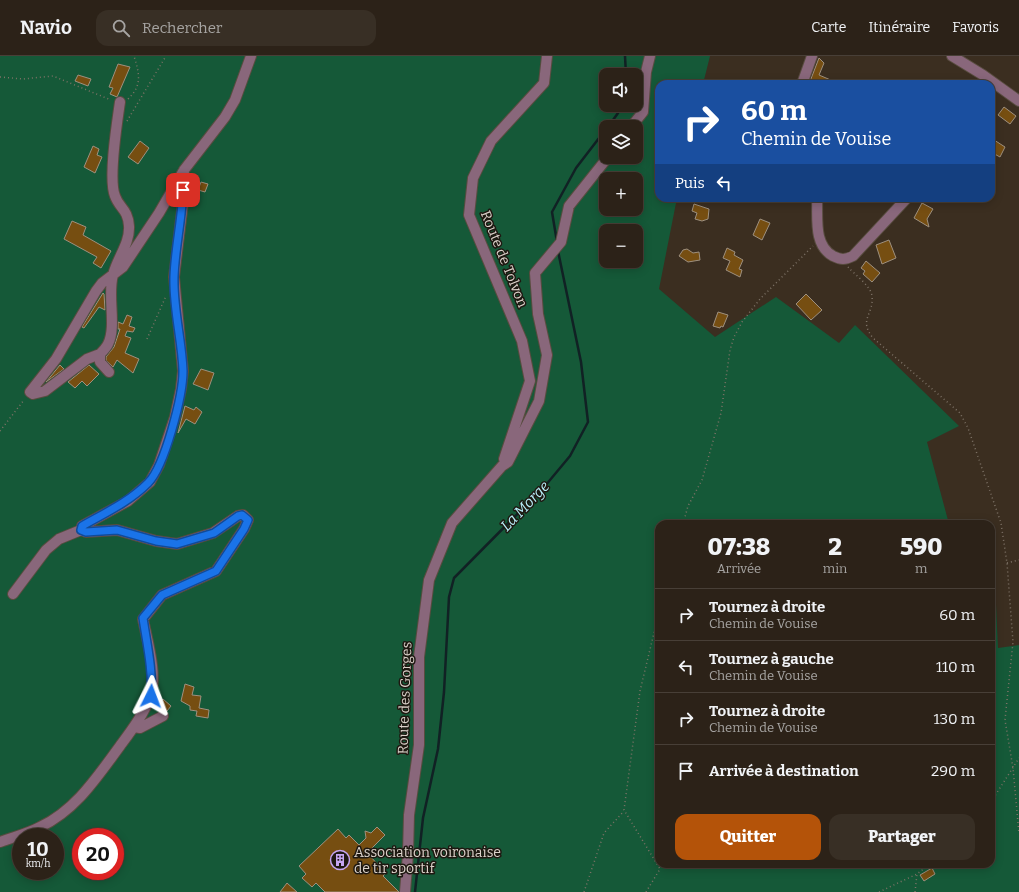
<!DOCTYPE html>
<html lang="fr">
<meta charset="utf-8">
<style>
body{margin:0;font-family:Bitter,serif;background:#382f25;color:#f1f3f6;height:100vh;display:flex;flex-direction:column;font-size:15px;white-space:nowrap}
*{box-sizing:border-box;margin:0}
p{font-size:13px;color:#a6a4a2}
.icon{flex:none;width:22px;height:22px;fill:none;stroke:currentColor;stroke-width:2;stroke-linecap:round;stroke-linejoin:round}
.map{position:relative;flex:1;overflow:hidden}
.sheet{position:absolute;left:655px;top:464px;width:340px;height:348px;display:flex;flex-direction:column;background:#2c2218;border-radius:12px;box-shadow:0 2px 10px #0003,0 0 0 1px #483f37}
.sheet>*{flex:none}
.top-card{position:absolute;left:655px;top:24px;width:340px;height:122px;border-radius:12px;box-shadow:0 2px 10px #0003,0 0 0 1px #483f37;background:#1a4fa0;color:#fff;overflow:hidden}
.fabs{position:absolute;left:599px;top:12px;display:grid;gap:8px}
.fabs a{display:grid;place-items:center;width:44px;height:44px;border-radius:8px;background:#2c2218;box-shadow:0 2px 10px #0003,0 0 0 1px #483f37;font-size:20px}
.speed{position:absolute;left:12px;top:772px;display:flex;gap:8px;font-size:20px;font-weight:700;text-align:center}
.speed>*{display:grid;place-content:center;width:52px;height:52px;border-radius:50%;background:#2c2218;box-shadow:0 2px 10px #0003,0 0 0 1px #483f37;line-height:1}
.speed small{font-size:10px;font-weight:400}
.speed .limit{border:6px solid #d22;background:#fff;color:#111}
.pin{position:absolute;display:grid;place-items:center;width:34px;height:34px;color:#fff;margin:-17px;border-radius:8px;box-shadow:0 2px 6px #0006}
.me{position:absolute;width:44px;margin:-22px;rotate:3deg;stroke-linejoin:round;filter:drop-shadow(0 0 3px #0008)}
.turn{display:flex;align-items:center;gap:14px;height:84px;padding:0 20px;font-size:18px}
.turn .icon{width:52px;height:52px;stroke-width:2.5}
.turn b{display:block;font-size:28px;line-height:34px}
.then{display:flex;align-items:center;height:38px;padding:0 20px;background:#0003;gap:8px;font-size:15px}
.eta{display:flex;justify-content:space-evenly;align-items:center;height:68px;text-align:center}
.eta b{font-size:24px;font-weight:800;line-height:28px}
.primary-button{display:flex;gap:8px;margin-top:auto;padding:8px 20px}
.primary-button a{flex:1;height:46px;border-radius:12px;background:#b45309;color:#fff;font-size:16px;font-weight:800;line-height:46px;text-align:center}
.primary-button a+a{background:#382f25;color:#f1f3f6}
ul{padding:0;list-style:none}
li{display:flex;align-items:center;gap:12px;height:52px;padding:0 20px;border-top:1px solid #483f37}
li div{flex:1}
li b{display:block;font-size:15px}
li em{font-style:normal}
header{display:flex;align-items:center;gap:24px;box-sizing:border-box;height:56px;padding:0 20px;background:#2c2218;border-bottom:1px solid #483f37}
header strong{font-size:19px}
nav{display:flex;gap:22px;margin-inline-start:auto;font-size:14px}
.search{width:280px;height:36px;background:#382f25;display:flex;align-items:center;gap:10px;box-sizing:border-box;padding:0 14px;border-radius:12px;color:#a6a4a2;font-size:15px}
.map>svg:first-child{display:block}
.green{fill:#155938;fill-rule:evenodd}
.lines{fill:none;stroke-linecap:round;stroke-linejoin:round}
.stream{stroke:#112124;stroke-width:2.5}
.building{fill:#764e11;stroke:#9e907f}
.minor-casing{stroke:#584c3f;stroke-width:12}
.path{stroke:#7e7367;stroke-width:1.5;stroke-dasharray:1 3;stroke-linecap:butt}
.minor{stroke:#89677b;stroke-width:10}
.route-casing{stroke:#114b97;stroke-width:10}
.route{stroke:#1a73e8;stroke-width:7}
.labels{text-anchor:middle;dominant-baseline:central;stroke-width:3;stroke-linejoin:round;paint-order:stroke}
.street-label{font-size:14px;fill:#dbd2ca;stroke:#1e1811}
.poi-label{font-size:14px;fill:#dbd2ca;stroke:#1e1811;text-anchor:start}
.water-label{font-size:15px;font-style:italic;fill:#b8effa;stroke:#1e1811}
</style>
<header>
<strong>Navio</strong>
<div class="search"><svg class="icon" aria-label="search" viewBox="0 0 24 24"><circle cx="10" cy="10" r="6"/><path d="M15 15l6 6"/></svg>Rechercher</div>
<nav><a>Carte</a><a>Itinéraire</a><a>Favoris</a></nav>
</header>
<div class="map">
<svg width="1019" height="836" viewBox="0 0 1019 836">
<rect width="100%" height="100%" fill="#3b2e20"/>
<path class="green" d="M0 0H710L703 28H659V142H677L659 233 715 281 776 241 839 287 855 269 959 370 927 386 949 468H659V808H991V502L994 504 998 592 1019 589V836H0ZM606 19H636V49H606ZM606 71H636V101H606ZM606 123H636V153H606ZM606 175H636V205H606ZM21 781H55V815H21ZM81 781H115V815H81Z"/>
<g class="lines">
<path class="stream" d="M625 0 626 19
M608 71 618 57 620 49
M557 186 552 156 576 112 606 73
M415 836 423 762 438 693 444 636 449 541 454 522 545 430 570 400 588 366 581 306 558 195"/>
</g>
<path class="building" d="M819 2 824 7 819 19 840 28H809Z
M118 8 130 11 117 41 110 38 113 32 109 31Z
M78 19 91 23 88 30 75 25Z
M1004 51 1016 60 1010 68 998 59Z
M991 82 1005 91 1000 101 991 96Z
M140 85 149 92 138 108 128 101Z
M93 90 99 93 97 99 102 101 95 117 84 111Z
M201 126 208 128 205 136 198 134Z
M922 147 933 153 927 163 929 171 914 162Z
M694 148 709 153 708 163 702 165 695 163 697 157 692 155Z
M760 163 770 167 762 184 753 179Z
M72 165 86 171 83 179 111 195 101 212 93 207 97 201 64 183Z
M889 184 896 202 882 208 876 189Z
M727 192 735 196 734 199 743 204 739 213 742 214 740 221 726 214 730 205 723 202Z
M687 193 693 197 699 196 700 204 688 206 679 200 683 194Z
M866 205 880 217 872 226 863 218 865 215 861 212Z
M103 237 104 238 105 254 99 251 84 272 82 271Z
M806 238 822 254 811 264 796 248Z
M718 256 728 259 723 271 721 270 720 272 713 270Z
M127 259 132 261 129 270 135 272 133 276 127 275 125 280 131 282 125 297 139 303 133 317 117 304 113 311 106 304V301L114 291 120 273H118V266L123 268Z
M60 309 64 313 46 326Z
M89 309 99 318 87 330 82 325 75 332 68 326Z
M201 313 214 317 208 334 193 328Z
M185 350 194 354 196 351 202 356 195 368 186 363 178 377Z
M185 628 194 631 192 639 201 640 199 652 209 654 208 662 196 660 197 655 190 654V650L181 645Z
M163 643 171 650 167 655 160 654 156 650Z
M377 771 385 779 367 797 386 817 383 820 399 836H325L316 827 312 831 302 822 306 818 299 810 338 773 346 782 349 779 359 789 366 782 365 775 371 777Z
M932 812 935 818 924 825 920 819Z
M287 827 297 836H280Z"/>
<g class="lines">
<g class="minor-casing">
<path id="minor" d="M952 0 983 19 1019 45
M802 28 812 0
M631 71 643 56 646 16 650 0
M817 142C818 161 813 189 833 200 841 204 845 204 853 200L907 142
M100 298 87 303 45 335 33 338 30 336 56 303 96 235 102 227 123 211 159 157 184 114 225 61 235 44 251 0
M109 316 100 306V298C103 295 106 292 108 288 117 270 107 239 113 219 117 202 130 188 129 170 128 153 119 152 115 140 108 123 117 67 120 46
M504 403 530 325 522 285 469 159 473 122 491 85 544 27 547 0
M13 538 46 494 59 483 81 474
M134 671 140 672 163 660
M0 786C13 781 27 778 40 771 76 754 97 721 120 690 131 675 144 658 150 641 158 620 147 584 143 563L162 539 216 515 244 473 248 464 243 459 238 460 213 477 177 488 156 485 117 474 86 476 81 474 82 470 128 445 150 426 159 409 175 361 181 333 183 315 174 221 183 146 184 114
M405 836 408 798 409 759 419 689V601L429 524 452 467 502 410 508 406 539 345 547 299 538 258 535 217 561 186 569 150 608 101"/>
</g>
<path class="path" d="M0 21 23 23 53 20 111 44
M128 43C143 29 139 17 134 0
M127 65 166 0
M848 211C855 219 871 230 872 240 874 259 858 263 873 282L960 357 968 372 1001 467 1007 507 1013 586 1005 664 1013 712 1019 778
M147 283 166 240
M0 375 24 344
M683 468 688 450 702 424 721 357 730 294 734 281 742 266 760 243 813 190
M1007 507 1019 504
M991 746 1019 702
M584 836 604 777 624 755
M646 836 660 813 624 754 640 635 659 556
M879 836 917 818 930 808
M915 836 917 818"/>
<use href="#minor" class="minor"/>
</g>
<g class="lines">
<g class="route-casing">
<path id="route" d="M151 640C153 614 147 589 143 562L162 539 216 515 244 473 248 464 242 459 238 460 214 477 177 488 156 485 117 474 86 476 81 474 82 470C105 457 129 446 148 427 165 410 183 339 183 315 182 284 173 253 174 221 175 192 182 163 183 134"/>
</g>
<use href="#route" class="route"/>
</g>
<defs>
<g id="building-ring" transform="scale(1)"><circle r="9.5" fill="#1e1811" stroke="#c5a6f0" stroke-width="1.5"/><path d="M-4-6H4V6H1V3H-1V6H-4ZM-2.5-4.3h1.7v1.8h-1.7ZM.8-4.3h1.7v1.8H.8ZM-2.5-1h1.7V.8h-1.7ZM.8-1h1.7V.8H.8Z" fill="#c5a6f0"/></g>
</defs>
<g fill-rule="evenodd">
<use href="#building-ring" x="340" y="804"/>
</g>
<g class="labels">
<g class="street-label">
<text transform="translate(504 203) rotate(68)">Route de Tolvon</text>
<text transform="translate(405 642) rotate(-88)">Route des Gorges</text>
</g>
<g class="poi-label">
<text x="354" y="796">Association voironaise<tspan x="354" dy="16">de tir sportif</tspan></text>
</g>
<g class="water-label">
<text transform="translate(525 450) rotate(-46)">La Morge</text>
</g>
</g>
</svg>
<div class="fabs">
<a><svg class="icon" aria-label="sound" viewBox="0 0 24 24"><path d="M4 9h4l5-4v14l-5-4H4zM17 9q2 3 0 6"/></svg></a>
<a><svg class="icon" aria-label="layers" viewBox="0 0 24 24"><path d="M12 4l9 5-9 5-9-5zM3 14l9 5 9-5"/></svg></a>
<a>+</a>
<a>−</a>
</div>
<div class="speed"><div>10<small>km/h</small></div><div class="limit">20</div></div>
<div class="pin" style="left:183px;top:134px;background:#d93025"><svg class="icon" aria-label="arrive" viewBox="0 0 24 24"><path d="M6 21V4h12l-3 4 3 4H6"/></svg></div>
<svg class="me" style="left:151px;top:640px" viewBox="-20 -20 40 40"><path d="M0-17L14 15 0 8-14 15z" fill="#1a73e8" stroke="#fff" stroke-width="4"/></svg>
<div class="top-card">
<div class="turn"><svg class="icon" aria-label="right" viewBox="0 0 24 24"><path d="M7 20v-9h11M14 6l5 5-5 5"/></svg><div><b>60 m</b>Chemin de Vouise</div></div>
<div class="then">Puis<svg class="icon" aria-label="left" viewBox="0 0 24 24"><path d="M17 20v-9H6M10 6l-5 5 5 5"/></svg></div>
</div>
<section class="sheet">
<div class="eta">
<div><b>07:38</b><p>Arrivée</p></div>
<div><b>2</b><p>min</p></div>
<div><b>590</b><p>m</p></div>
</div>
<ul>
<li><svg class="icon" aria-label="right" viewBox="0 0 24 24"><path d="M7 20v-9h11M14 6l5 5-5 5"/></svg><div><b>Tournez à droite</b><p>Chemin de Vouise</p></div><em>60 m</em></li>
<li><svg class="icon" aria-label="left" viewBox="0 0 24 24"><path d="M17 20v-9H6M10 6l-5 5 5 5"/></svg><div><b>Tournez à gauche</b><p>Chemin de Vouise</p></div><em>110 m</em></li>
<li><svg class="icon" aria-label="right" viewBox="0 0 24 24"><path d="M7 20v-9h11M14 6l5 5-5 5"/></svg><div><b>Tournez à droite</b><p>Chemin de Vouise</p></div><em>130 m</em></li>
<li><svg class="icon" aria-label="arrive" viewBox="0 0 24 24"><path d="M6 21V4h12l-3 4 3 4H6"/></svg><div><b>Arrivée à destination</b></div><em>290 m</em></li>
</ul>
<div class="primary-button"><a>Quitter</a><a>Partager</a></div>
</section>
</div>
